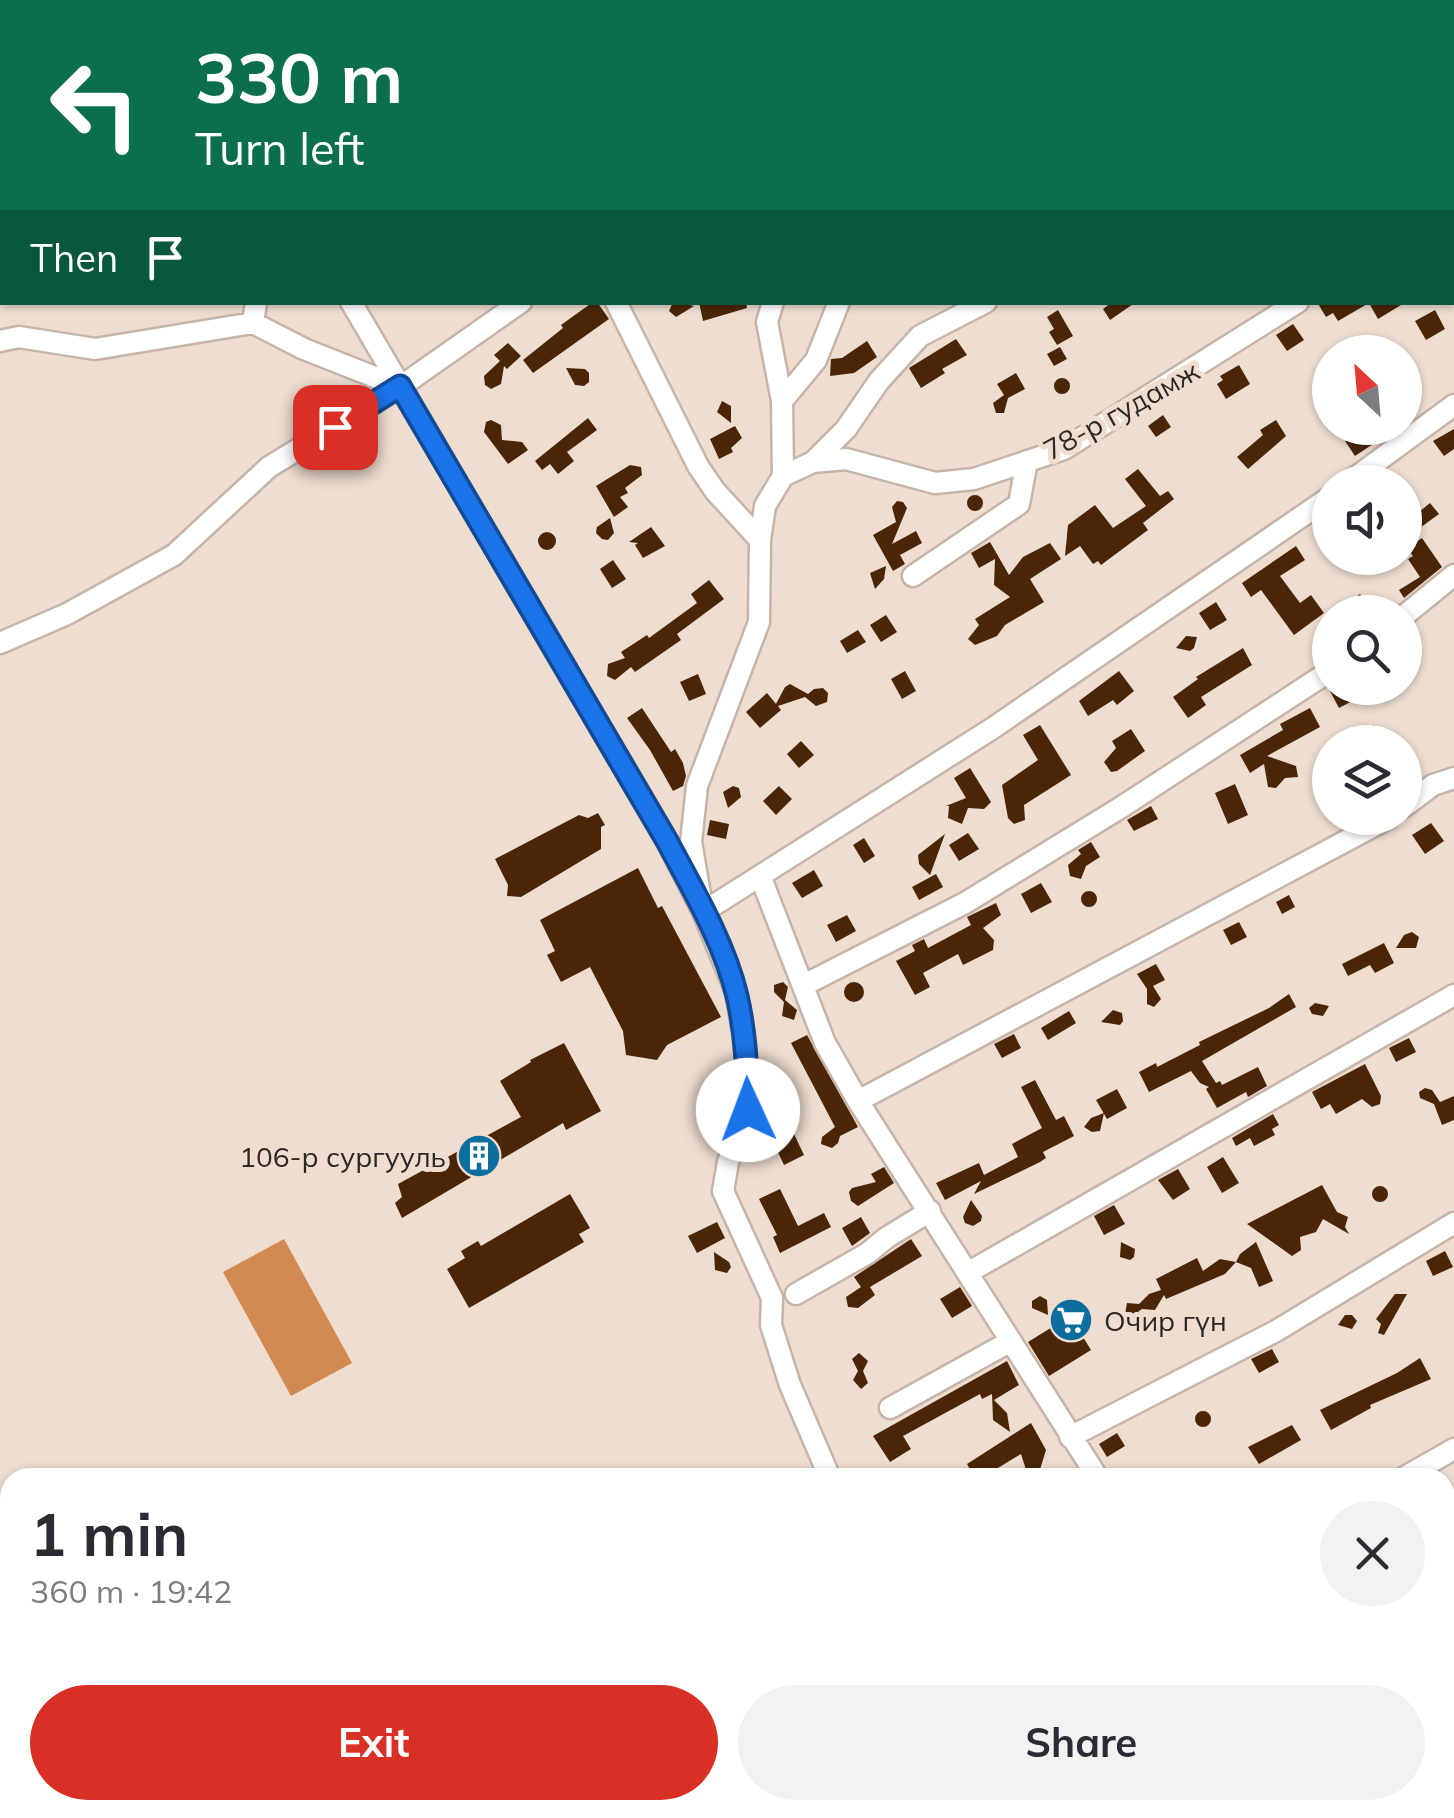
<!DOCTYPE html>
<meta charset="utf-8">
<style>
body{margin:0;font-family:Mulish,sans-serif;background:#f2f2f3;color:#2b2b33;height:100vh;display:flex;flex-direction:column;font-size:38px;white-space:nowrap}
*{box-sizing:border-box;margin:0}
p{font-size:32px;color:#7c7c81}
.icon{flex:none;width:55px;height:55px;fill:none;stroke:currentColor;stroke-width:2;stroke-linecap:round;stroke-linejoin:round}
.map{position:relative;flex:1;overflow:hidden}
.drawer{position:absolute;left:0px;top:1468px;width:1455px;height:352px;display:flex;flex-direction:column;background:#fff;border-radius:30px 30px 0 0;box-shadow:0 2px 8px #0004}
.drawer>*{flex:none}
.banner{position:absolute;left:0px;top:0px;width:1455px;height:305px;box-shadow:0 2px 8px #0004;background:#0b6e4f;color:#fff;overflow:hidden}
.needle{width:65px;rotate:334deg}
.buttons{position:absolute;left:1312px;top:335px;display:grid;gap:20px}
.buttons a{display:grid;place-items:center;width:110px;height:110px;border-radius:50%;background:#fff;box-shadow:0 2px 8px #0004;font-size:50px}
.pin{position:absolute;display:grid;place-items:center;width:85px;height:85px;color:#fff;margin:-42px;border-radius:20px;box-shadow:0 5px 15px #0006}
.me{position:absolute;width:110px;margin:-55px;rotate:358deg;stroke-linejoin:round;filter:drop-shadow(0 0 8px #0008)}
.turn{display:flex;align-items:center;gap:35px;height:210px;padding:0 30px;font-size:45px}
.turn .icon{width:130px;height:130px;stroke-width:2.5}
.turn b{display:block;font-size:70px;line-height:85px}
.then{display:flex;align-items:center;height:95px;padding:0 30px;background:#0003;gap:20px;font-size:38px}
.round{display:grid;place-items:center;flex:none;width:105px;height:105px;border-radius:52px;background:#f2f2f3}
.overview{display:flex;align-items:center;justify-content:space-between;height:170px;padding:0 30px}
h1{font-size:60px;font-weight:700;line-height:75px}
.action{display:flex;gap:20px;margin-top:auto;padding:20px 30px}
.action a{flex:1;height:115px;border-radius:60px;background:#d93025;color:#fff;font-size:40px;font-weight:700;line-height:115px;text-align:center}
.action a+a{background:#f2f2f3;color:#2b2b33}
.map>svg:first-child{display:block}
.water{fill:#d28a53}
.building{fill:#4a2607}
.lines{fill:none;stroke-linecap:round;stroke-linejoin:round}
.minor-casing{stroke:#c6b4a8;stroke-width:25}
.secondary-casing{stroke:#c6b4a8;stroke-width:32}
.minor{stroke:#fff;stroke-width:20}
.secondary{stroke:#eed4bc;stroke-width:28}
.route-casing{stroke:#114b97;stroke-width:25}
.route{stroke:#1a73e8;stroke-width:18}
.labels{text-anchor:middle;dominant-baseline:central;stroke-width:10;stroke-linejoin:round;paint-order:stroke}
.street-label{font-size:28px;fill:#2e2723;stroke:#efddd0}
.poi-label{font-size:28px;fill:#2e2723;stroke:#efddd0;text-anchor:end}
</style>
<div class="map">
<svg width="1454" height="1818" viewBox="0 0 1454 1818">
<rect width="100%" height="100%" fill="#efddd0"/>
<path class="water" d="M284 1239 352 1363 291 1396 223 1272Z"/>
<path class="building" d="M593 302H597L609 319 533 373 523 360 563 328 561 325Z
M673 302H679L694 306 676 317 669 311Z
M699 302H746L747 308 703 321Z
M1112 302H1136L1110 320 1103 309Z
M1317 302H1406L1378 319 1369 303 1338 321 1333 313 1326 317Z
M1058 310 1073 336 1057 345 1049 332 1054 329 1047 317Z
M1435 310 1445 329 1426 340 1415 321Z
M1293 324 1304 340 1287 351 1276 335Z
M956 339 967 355 942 369 945 373 921 388 909 368Z
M867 341 877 357 854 373 830 376 831 359 842 358Z
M508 343 521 356 507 369 504 366 501 384 491 389 485 385 484 376 500 361 494 355Z
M1060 347 1067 359 1054 366 1047 354Z
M1239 365 1250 384 1226 399 1217 384 1223 380 1220 376Z
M566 368 585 369 589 373V382L584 386 575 385Z
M1016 373 1025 389 1008 398 1004 413H996L993 403 1004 395 997 384Z
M1054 386a8 8 0 1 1 16 0a8 8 0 1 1-16 0Z
M722 401 731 406V423L717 412Z
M1163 415 1171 427 1156 437 1148 426Z
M588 418 597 430 567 452 574 461 558 474 550 464 542 470 535 461Z
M491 420 501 425 502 440 522 442 528 450 508 464 484 432 486 422Z
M1276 420 1286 436 1248 469 1237 457 1263 435 1260 430Z
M735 426 742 438 731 448 733 452 719 459 710 439Z
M1347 428H1366L1376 442 1355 456 1345 441 1353 436Z
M1454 429V449L1444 456 1433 441Z
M630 465 641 467 642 475 625 488 628 493 620 497 628 507 614 517 596 486Z
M1138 469 1160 496 1168 491 1174 499 1143 523 1148 530 1101 565 1098 561 1093 564 1080 546 1065 556 1068 525 1095 505 1113 528 1146 506 1125 479Z
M967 503a8 8 0 1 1 16 0a8 8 0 1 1-16 0Z
M897 501 903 502 907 508 892 544 916 531 922 543 900 555 905 564 893 571 873 535 896 522 892 507Z
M1430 503 1439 514 1417 530 1409 520Z
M610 518 614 533 608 540 602 539 596 533 597 527Z
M651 527 665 546 643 558 635 545 638 543 629 542Z
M538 541a9 9 0 1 1 18 0a9 9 0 1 1-18 0Z
M1422 538 1442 567 1404 598 1399 590 1420 577 1408 559 1413 556 1407 548Z
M990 542 1009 575 1023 557 1050 543 1061 559 1030 579 1044 602 1005 625 997 636 975 645 968 639 979 625 975 619 1010 597 994 585 995 559 979 568 971 553Z
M1296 546 1305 560 1280 576 1300 603 1311 595 1324 613 1294 635 1261 590 1251 597 1242 583Z
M613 560 626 579 612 588 600 569Z
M886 566 884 579 875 589 870 573Z
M709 580 724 599 677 634 681 640 635 672 631 667 615 680 607 676 608 664 625 658 621 652 647 635 649 638 697 603 691 594Z
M1360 594 1373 612H1357L1349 602Z
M1216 602 1227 620 1210 630 1199 613Z
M886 615 897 632 881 642 870 625Z
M858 630 866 642 847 653 840 641Z
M1186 636 1197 637 1194 648 1190 651 1176 648Z
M1243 648 1252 665 1201 697 1206 705 1188 718 1173 697 1198 679 1196 677Z
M905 671 916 691 902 699 891 679Z
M1119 671 1134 691 1117 705 1113 700 1088 716 1079 701Z
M698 674 706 694 689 701 680 682Z
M790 684 808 694 814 689 823 688 828 693 827 702 816 706 805 697 778 706 781 710 760 728 746 712 767 693 776 704 785 687Z
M1337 688H1347L1354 700 1339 708 1330 691Z
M642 708 671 752 675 749 683 763 686 776 683 786 673 791 650 750 627 718Z
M1310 708 1320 727 1267 756 1296 766 1298 777 1285 778 1276 788 1268 787 1264 764 1250 773 1240 755 1283 730 1280 724Z
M1040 725 1071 775 1024 805 1025 820 1014 824 1008 818 1002 785 1038 760 1023 735Z
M1374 725 1382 742H1360L1356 732Z
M1131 729 1145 751 1117 771 1111 772 1104 762 1116 748 1112 741Z
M801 741 814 755 799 768 787 754Z
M970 768 991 802 984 809 968 808 962 824 948 818 949 806H946L966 798 954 778Z
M1235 784 1248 815 1228 824 1215 793Z
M733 786 739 788 741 797 728 808 723 792Z
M779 786 792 799 776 815 763 801Z
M1151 806 1158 819 1134 831 1127 820Z
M598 813 605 825 601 827V849L521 897 507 896 508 885 495 859 579 815 588 818Z
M710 820 729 824 726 839 707 835Z
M1431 823 1444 841 1425 854 1412 835Z
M968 833 979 849 959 861 949 845Z
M945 834 930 875 919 864 918 855Z
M864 838 875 856 864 863 853 845Z
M1091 842 1100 857 1086 866 1081 879 1070 876 1068 865 1081 854 1078 850Z
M638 868 658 908 662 906 721 1017 667 1045 657 1060 626 1055 623 1031 590 967 561 982 547 955 555 951 540 920Z
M814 870 823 886 802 898 792 883Z
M936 874 943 887 919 900 912 887Z
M1041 883 1052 902 1031 913 1021 894Z
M1081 899a8 8 0 1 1 16 0a8 8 0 1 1-16 0Z
M1289 895 1295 907 1282 914 1276 902Z
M996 903 1001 915 983 928 994 940 993 950 963 965 958 954 923 973 930 987 915 995 896 961 915 951 912 945 924 939 928 948 971 925 967 917Z
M847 915 856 931 836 942 827 925Z
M1239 922 1247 937 1231 945 1223 930Z
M1412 932 1419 937 1416 948H1396L1404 935Z
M1384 943 1394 963 1375 973 1370 965 1348 976 1342 964Z
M1156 964 1165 980 1153 986 1161 999 1154 1007 1147 1004V989L1137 974Z
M783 982 788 987 785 1000 797 1010 794 1020 782 1016 784 1002 774 992V985Z
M844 992a10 10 0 1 1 20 0a10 10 0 1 1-20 0Z
M1289 994 1296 1007 1202 1061 1216 1083 1220 1081 1222 1085 1258 1067 1267 1086 1248 1097 1246 1092 1217 1108 1206 1089 1209 1087 1200 1083 1191 1071 1149 1092 1139 1072 1156 1063 1157 1067 1200 1045 1199 1042 1269 1008Z
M1315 1003 1329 1006 1323 1016 1312 1014 1309 1008Z
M1113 1010 1122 1013 1123 1021 1120 1025 1101 1022Z
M1069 1011 1076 1023 1048 1040 1041 1028Z
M1014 1034 1021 1048 1002 1058 994 1044Z
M807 1035 858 1127 840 1136 838 1143 832 1148 821 1144 822 1137 835 1127 791 1043Z
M1409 1038 1416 1052 1396 1062 1389 1048Z
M564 1043 601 1111 566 1130 563 1123 402 1218 395 1203 402 1197 398 1184 521 1117 500 1081 531 1062 530 1060Z
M1365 1064 1381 1096 1380 1104 1372 1107 1362 1099 1336 1114 1330 1104 1321 1109 1312 1092Z
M1035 1080 1056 1120 1064 1116 1074 1136 1043 1152 1046 1158 1040 1162 974 1194 981 1181 945 1200 936 1183 979 1163 984 1175 1018 1157 1012 1144 1042 1128 1021 1087Z
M1425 1088 1432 1090 1440 1102 1454 1096V1120L1442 1125 1434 1104 1420 1098 1419 1092Z
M1117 1089 1127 1108 1107 1119 1096 1100Z
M1104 1113 1100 1131 1092 1132 1084 1127 1091 1118Z
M1273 1114 1279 1125 1272 1129 1275 1135 1254 1146 1250 1138 1236 1146 1232 1138Z
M794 1134 804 1155 784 1165 774 1144Z
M1223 1157 1239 1183 1222 1193 1207 1167Z
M884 1167 894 1183 858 1206 851 1201 849 1192 852 1188 876 1182 871 1174Z
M1178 1169 1190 1189 1173 1200 1158 1180Z
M1322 1185 1337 1212 1348 1217 1345 1227 1349 1234 1323 1219 1316 1232 1300 1237 1301 1250 1292 1256 1247 1224Z
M1372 1194a8 8 0 1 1 16 0a8 8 0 1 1-16 0Z
M780 1189 798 1226 824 1213 831 1227 780 1253 773 1237 777 1235 759 1199Z
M570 1194 590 1228 579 1234 584 1242 469 1308 447 1269 465 1258 461 1251 478 1241 481 1246Z
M971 1200 982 1216 981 1221 973 1226 965 1223 963 1217Z
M1114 1205 1125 1224 1104 1235 1094 1216Z
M861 1217 870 1233 852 1246 842 1228Z
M717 1222 725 1238 697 1253 688 1236Z
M911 1239 922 1256 870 1287 875 1295 858 1308 848 1307 846 1297 861 1287 854 1277Z
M1121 1242 1135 1249 1134 1257 1130 1260 1120 1257Z
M1256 1242 1273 1281 1259 1287 1251 1268 1236 1262 1240 1254Z
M1445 1251 1453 1267 1433 1276 1426 1261Z
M714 1252 729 1262 731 1267 727 1273 715 1270Z
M1197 1258 1203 1271 1220 1259 1236 1262 1225 1274 1166 1299 1164 1295 1155 1310 1142 1309 1131 1317 1125 1314 1127 1303 1139 1304 1149 1294 1161 1290 1156 1279Z
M960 1287 972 1306 952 1318 940 1299Z
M1395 1294H1407L1384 1335 1378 1333 1381 1324 1376 1319Z
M1040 1296 1047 1300 1048 1315 1032 1308V1301Z
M1345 1315H1352L1357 1321 1352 1329 1338 1325Z
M1070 1316 1091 1350 1049 1376 1028 1342Z
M1272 1349 1279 1362 1259 1373 1251 1359Z
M859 1353 868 1361 863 1371 868 1383 861 1389 853 1380 858 1371 852 1359Z
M1420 1358 1431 1379 1370 1405 1371 1408 1331 1430 1320 1410 1397 1373Z
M1007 1361 1019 1385 994 1400 1007 1413 1010 1432 993 1420 992 1394 982 1399 980 1394 903 1436 911 1449 890 1462 873 1436Z
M1195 1419a8 8 0 1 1 16 0a8 8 0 1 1-16 0Z
M1031 1423 1046 1450 1038 1476 1027 1473 1021 1454 988 1474 986 1472 975 1478 967 1464Z
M1292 1425 1301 1440 1259 1464 1248 1447Z
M1117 1433 1125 1446 1107 1457 1099 1444Z"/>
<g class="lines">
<g class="minor-casing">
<path id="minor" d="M200 0 201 2
M782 0 784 2
M10 2 11 0
M738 2 744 0
M863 2 865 0
M1224 2 1230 0
M0 19 2 15
M1452 79H1454
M1452 208 1454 207
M351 302 667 841 703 912 993 728 1330 497
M616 302 698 466 715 491 760 540
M773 302 767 322 782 401 783 476 765 506 760 540 759 622 697 786 691 842 703 912 736 992 745 1043 748 1111 728 1162 723 1191 772 1298 771 1325 790 1385 830 1478
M253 323 256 302
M0 341 19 337 95 349 253 323 304 349 400 387
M782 401 816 360 839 302
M813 462 846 459 935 483 974 479 1064 449 1298 302
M783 476 813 462 846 429 879 381 920 336 986 302
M1349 482 1454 405
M913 576 1019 504 1027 461
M1405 615 1454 575
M0 643 67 614 174 555 269 467 400 387 521 302
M1405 806 1433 785 1454 778
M761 878 825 1043 858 1101 1098 1478
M804 985 965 903 1120 808 1330 671
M858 1101 1389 818
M969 1272 1454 995
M796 1294 868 1253 886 1238 930 1211
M890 1408 1011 1341
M1070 1437 1276 1331 1454 1223
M1403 1478 1454 1449
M908 1810 909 1818"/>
</g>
<g class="secondary-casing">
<path id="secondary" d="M1445 1679 1454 1674
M0 1768 10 1774
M79 1810 94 1818
M1198 1818 1212 1810"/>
</g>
<use href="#minor" class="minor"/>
<use href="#secondary" class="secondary"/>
</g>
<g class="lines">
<g class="route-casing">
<path id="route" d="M335 427 400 386 667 841C692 888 725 944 737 996 746 1034 747 1072 748 1110"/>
</g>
<use href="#route" class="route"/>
</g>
<defs>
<g id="building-disc" transform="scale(2.25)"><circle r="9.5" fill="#0b6e9c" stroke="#efddd0"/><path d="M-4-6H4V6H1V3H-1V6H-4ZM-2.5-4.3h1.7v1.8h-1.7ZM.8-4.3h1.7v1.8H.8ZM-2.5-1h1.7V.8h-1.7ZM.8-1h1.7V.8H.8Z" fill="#fff"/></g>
<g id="supermarket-disc" transform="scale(2.25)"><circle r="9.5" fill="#0b6e9c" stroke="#efddd0"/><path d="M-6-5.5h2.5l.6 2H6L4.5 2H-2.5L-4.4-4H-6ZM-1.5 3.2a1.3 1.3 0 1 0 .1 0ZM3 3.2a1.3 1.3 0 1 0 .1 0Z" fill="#fff"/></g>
</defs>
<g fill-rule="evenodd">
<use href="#building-disc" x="479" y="1156"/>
<use href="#supermarket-disc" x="1071" y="1320"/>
</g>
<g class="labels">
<g class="street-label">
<text transform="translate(1121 410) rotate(-29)">78-р гудамж</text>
</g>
<g class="poi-label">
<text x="446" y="1156">106-р сургууль</text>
<text x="1104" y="1320" text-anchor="start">Очир гүн</text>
</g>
</g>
</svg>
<div class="buttons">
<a><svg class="needle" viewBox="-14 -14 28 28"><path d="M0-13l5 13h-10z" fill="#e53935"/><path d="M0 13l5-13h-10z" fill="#7c7c81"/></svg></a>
<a><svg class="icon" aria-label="sound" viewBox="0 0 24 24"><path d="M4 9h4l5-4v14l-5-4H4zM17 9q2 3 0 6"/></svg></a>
<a><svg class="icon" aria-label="search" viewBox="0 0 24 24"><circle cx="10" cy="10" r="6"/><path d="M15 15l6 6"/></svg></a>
<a><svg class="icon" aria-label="layers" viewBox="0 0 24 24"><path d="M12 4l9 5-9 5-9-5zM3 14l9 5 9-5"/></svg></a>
</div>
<div class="pin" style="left:335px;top:427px;background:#d93025"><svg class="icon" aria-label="arrive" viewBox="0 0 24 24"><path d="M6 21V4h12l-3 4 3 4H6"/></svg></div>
<svg class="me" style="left:748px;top:1110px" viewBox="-20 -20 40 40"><circle r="19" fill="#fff"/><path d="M0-13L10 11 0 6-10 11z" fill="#1a73e8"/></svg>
<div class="banner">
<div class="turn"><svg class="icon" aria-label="left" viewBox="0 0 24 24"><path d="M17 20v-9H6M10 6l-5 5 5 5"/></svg><div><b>330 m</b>Turn left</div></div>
<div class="then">Then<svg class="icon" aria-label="arrive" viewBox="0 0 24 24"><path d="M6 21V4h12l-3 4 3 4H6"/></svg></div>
</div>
<section class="drawer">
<div class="overview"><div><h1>1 min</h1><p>360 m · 19:42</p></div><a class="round"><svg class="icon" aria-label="close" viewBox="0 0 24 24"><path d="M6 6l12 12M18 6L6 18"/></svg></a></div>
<div class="action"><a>Exit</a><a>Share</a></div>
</section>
</div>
